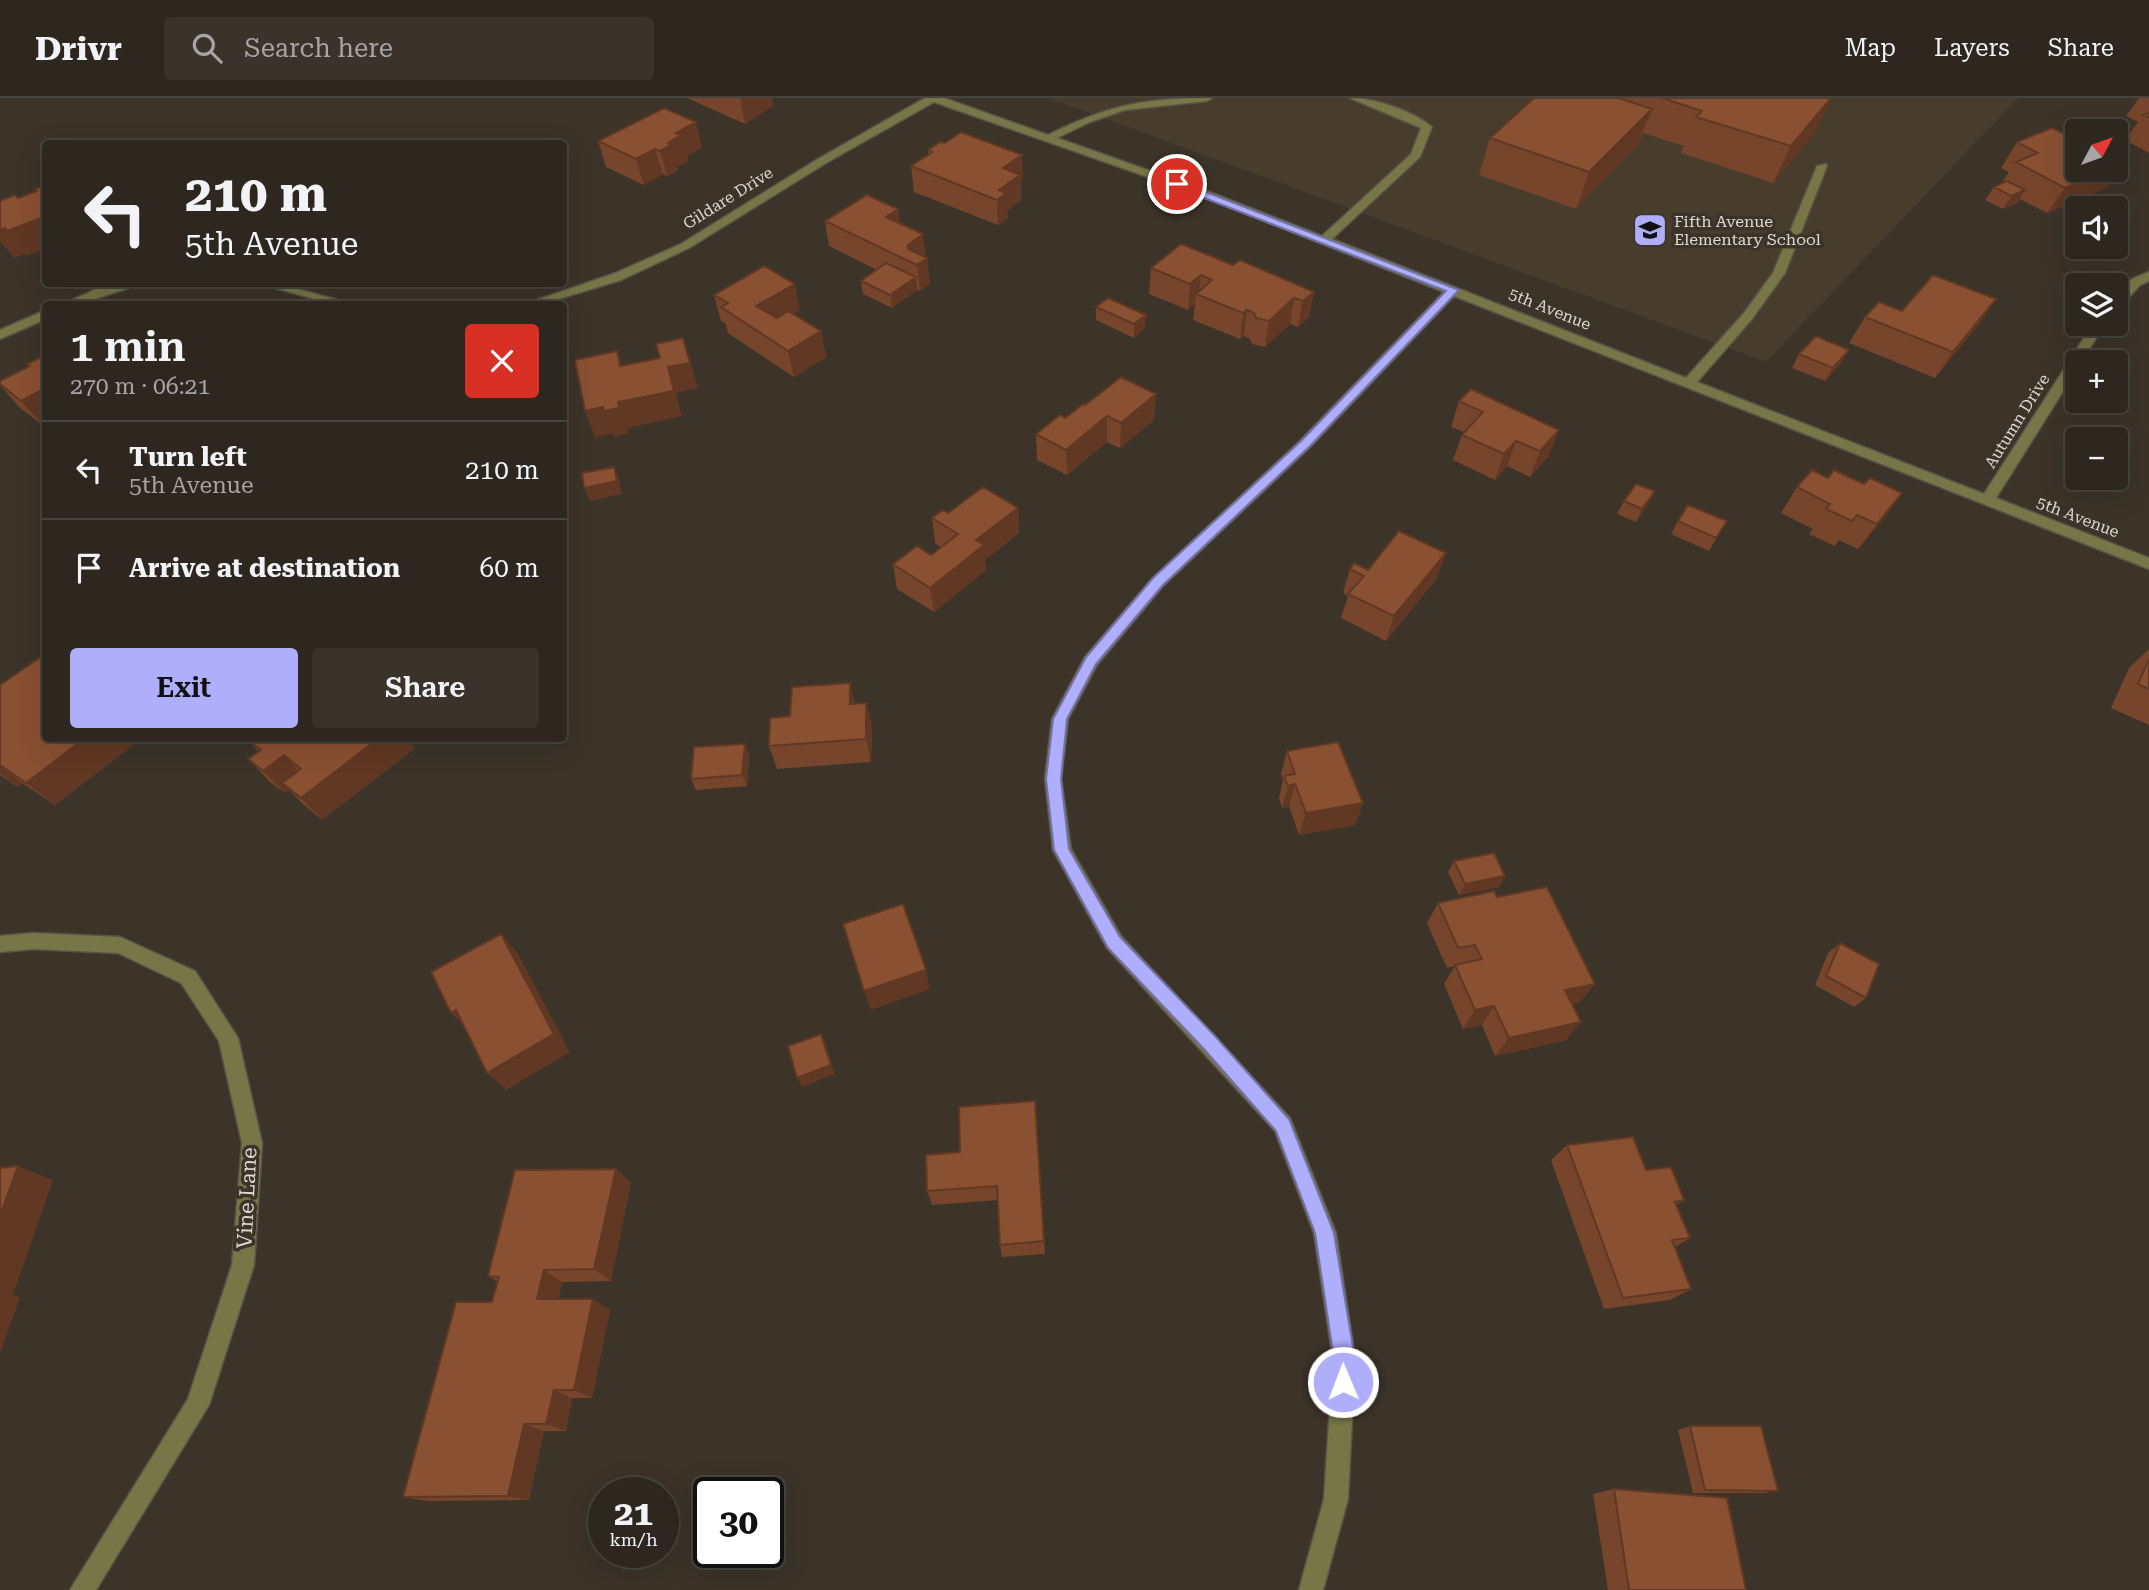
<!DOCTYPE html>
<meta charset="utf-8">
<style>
body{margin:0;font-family:"Roboto Serif",serif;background:#39332c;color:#f1f3f6;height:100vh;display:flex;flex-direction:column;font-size:26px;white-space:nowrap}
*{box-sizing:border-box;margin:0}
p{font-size:23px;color:#a7a5a4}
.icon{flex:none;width:38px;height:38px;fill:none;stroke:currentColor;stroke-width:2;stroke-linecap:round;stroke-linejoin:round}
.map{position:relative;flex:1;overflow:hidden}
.details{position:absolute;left:42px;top:203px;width:525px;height:441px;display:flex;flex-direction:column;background:#2d271f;border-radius:7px;box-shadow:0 7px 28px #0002,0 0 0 2px #48443d}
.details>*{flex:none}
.top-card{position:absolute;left:42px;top:42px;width:525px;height:147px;border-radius:7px;box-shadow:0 7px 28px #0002,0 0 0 2px #48443d;background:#2d271f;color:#f1f3f6;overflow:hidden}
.needle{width:46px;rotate:49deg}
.tools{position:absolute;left:2065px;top:21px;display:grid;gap:14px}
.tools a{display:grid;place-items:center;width:63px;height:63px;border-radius:7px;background:#2d271f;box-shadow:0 7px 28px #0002,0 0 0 2px #48443d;font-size:35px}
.speed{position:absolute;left:588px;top:1379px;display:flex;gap:14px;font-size:35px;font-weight:700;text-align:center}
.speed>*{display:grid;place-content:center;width:91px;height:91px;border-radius:50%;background:#2d271f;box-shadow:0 7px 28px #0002,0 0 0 2px #48443d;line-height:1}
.speed small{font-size:18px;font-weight:400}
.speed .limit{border:4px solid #111;border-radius:10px;background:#fff;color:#111}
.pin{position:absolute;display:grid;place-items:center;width:60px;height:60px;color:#fff;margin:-30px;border:4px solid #fff;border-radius:50%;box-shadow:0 2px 7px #0007}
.me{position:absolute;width:77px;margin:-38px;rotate:359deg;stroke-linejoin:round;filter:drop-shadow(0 0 5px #0008)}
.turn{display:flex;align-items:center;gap:24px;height:147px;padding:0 28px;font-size:32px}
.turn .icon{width:91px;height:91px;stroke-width:2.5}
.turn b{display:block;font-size:49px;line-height:60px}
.round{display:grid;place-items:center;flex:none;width:74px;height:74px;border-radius:7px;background:#39332c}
.overview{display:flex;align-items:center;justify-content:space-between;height:119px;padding:0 28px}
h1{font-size:42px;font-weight:600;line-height:52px}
.action{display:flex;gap:14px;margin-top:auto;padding:14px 28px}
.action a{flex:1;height:80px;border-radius:7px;background:#aeaefa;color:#111;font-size:28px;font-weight:600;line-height:80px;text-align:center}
.action a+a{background:#39332c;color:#f1f3f6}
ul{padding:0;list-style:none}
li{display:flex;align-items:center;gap:21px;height:98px;padding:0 28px;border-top:2px solid #48443d}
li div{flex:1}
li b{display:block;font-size:26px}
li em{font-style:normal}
header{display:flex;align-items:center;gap:42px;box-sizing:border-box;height:98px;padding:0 35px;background:#2d271f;border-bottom:2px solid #48443d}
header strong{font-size:33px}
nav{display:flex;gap:38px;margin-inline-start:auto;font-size:24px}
.search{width:490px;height:63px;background:#39332c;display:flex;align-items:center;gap:18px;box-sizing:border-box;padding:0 24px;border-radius:7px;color:#a7a5a4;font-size:26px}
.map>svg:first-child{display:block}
.built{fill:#483d2c}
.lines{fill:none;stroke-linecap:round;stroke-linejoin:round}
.minor-casing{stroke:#595248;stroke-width:3}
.minor{fill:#767647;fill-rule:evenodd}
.wall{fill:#76452b}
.shaded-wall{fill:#603823}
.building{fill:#895032;stroke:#603823;stroke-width:2}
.route{fill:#aeaefa;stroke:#7171a2;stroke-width:2}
.labels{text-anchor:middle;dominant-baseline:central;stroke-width:7;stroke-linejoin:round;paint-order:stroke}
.far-street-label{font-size:16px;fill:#dfdad3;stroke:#3c3429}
.far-poi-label{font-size:16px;fill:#dfdad3;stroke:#3c3429;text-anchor:start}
.near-street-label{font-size:21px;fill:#dfdad3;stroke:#3c3429}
</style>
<header>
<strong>Drivr</strong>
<div class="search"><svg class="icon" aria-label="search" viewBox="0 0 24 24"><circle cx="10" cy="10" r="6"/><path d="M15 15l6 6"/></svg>Search here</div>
<nav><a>Map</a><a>Layers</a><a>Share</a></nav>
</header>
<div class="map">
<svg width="2149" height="1492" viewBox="0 0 2149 1492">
<rect width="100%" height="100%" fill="#3c3429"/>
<path class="built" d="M1049 0H2018L1766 264Z"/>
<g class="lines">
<g class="minor-casing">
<path id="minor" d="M925 0H944L1048 37C1108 7 1145 0 1212 0L1207 3 1125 12 1090 24 1057 40 1207 93 1322 138 1411 56 1421 30 1350 0C1375 0 1413 13 1432 29L1420 59 1332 141 1686 280 1744 215 1773 175 1817 68 1826 66 1827 68 1785 175 1752 221 1697 284 1984 396 2093 226H2105L2081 264H2077V271L1996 400 2149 460V471L1454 198 1310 349 1163 488 1097 567 1068 621 1061 681 1071 751 1121 838 1290 1020 1336 1135 1355 1261 1348 1401 1323 1492H1299L1324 1401 1333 1261 1314 1135 1275 1033 1107 850 1053 752 1045 681 1052 621 1085 559 1153 480 1300 343 1444 194 1199 97 934 4 826 65 689 150 621 182 542 206H525L613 176 681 146 818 61Z
M2149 174V183L2140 187 2120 209 2116 210V199L2132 181Z
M119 186H141L79 206H63L101 189Z
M261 186H279L352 206H333Z
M46 212V221L0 241V232Z
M34 835 120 839 195 873 238 940 262 1045 254 1167 209 1307 96 1492H70L188 1301 232 1167 242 1045 219 943 181 885 118 855 34 851 0 854V838Z"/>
</g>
<use href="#minor" class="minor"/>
</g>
<path class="wall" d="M687 0H772L773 8 745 26Z
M1534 0H1831L1813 37 1773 85 1681 55 1684 48 1643 35 1638 47 1576 111 1479 77 1490 40Z
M2139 0H2149V55L2125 42 2138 24 2126 18Z
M2077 42 2125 64 2106 90 2047 115 2020 101 2017 105 2003 111 1985 102 1994 89 2002 85 2009 74 2001 70 2017 44Z
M598 43 702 49 687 58 688 63 677 69 678 72 667 78 663 76 644 87 606 69Z
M928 52 1023 82 1021 84V102L1007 113 1008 120 998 127 914 94 911 68 928 56Z
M898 111 900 126 926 159 927 160 930 186 920 193 917 192 892 210 863 196 861 183 877 172 829 148 825 123Z
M1233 167 1314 194 1309 219 1298 229 1290 226 1265 249 1252 246 1250 241 1244 238 1240 241 1193 222 1195 206 1188 212 1149 196 1151 170Z
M714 197 800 212 793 216 821 233 826 259 794 279 728 235 726 226 721 223Z
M1996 201 1978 227 1935 280 1849 245 1865 219Z
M1096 209 1145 230 1134 240 1096 222Z
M1799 256 1841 265 1825 283 1792 270Z
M46 257 44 328 20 310 0 287V283L29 269 27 266Z
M1471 291 1549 358 1530 379 1507 368 1495 382 1453 362 1462 337 1464 334 1451 329 1459 303Z
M1156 296 1154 322 1120 350 1107 344 1067 377 1037 362 1036 336 1085 307Z
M1797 389 1884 420 1858 451 1839 442 1835 448 1809 436 1813 431 1781 415Z
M1624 403 1648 406 1636 424 1617 416Z
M1018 410 1019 435 985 462 986 472 934 514 897 491 893 466 931 457 941 449 935 445 932 420 948 415Z
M1678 423H1727L1709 453 1671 436Z
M1350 471 1368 472 1437 480 1386 543 1341 520 1348 498 1343 495Z
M2149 551V627L2111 610 2129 570Z
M0 587 46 640H126L133 647 55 707 22 685 17 689 0 677Z
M855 605H866L872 628 871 664 777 671 769 648 790 618Z
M246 640 415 650 322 722 304 707 289 692 285 695 270 684 248 661 258 653Z
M745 646 749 657 747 688 696 692 691 681Z
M1287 653 1363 705 1355 727 1299 737 1289 708 1282 710 1279 700 1283 682 1281 676Z
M1454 763 1505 778 1499 789 1459 797 1448 774Z
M1497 799 1580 904 1572 906 1566 942 1495 958 1482 927 1463 931 1444 886 1455 868 1447 870 1427 825 1438 805Z
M1840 845 1866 900 1854 909 1815 887 1828 855Z
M1035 1003 1045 1156 1002 1159 1000 1147 998 1102 932 1107 927 1093 960 1054Z
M1567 1047 1646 1072 1684 1102 1677 1107 1690 1140 1675 1149 1691 1191 1670 1202 1604 1211 1551 1062Z
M616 1071 631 1085 611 1183 562 1184 558 1201 610 1212 592 1300H572L566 1333H544L529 1402 428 1403 403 1399 492 1204 497 1183 488 1178Z
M1690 1328 1778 1393 1765 1395H1693L1678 1332Z
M1614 1391 1746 1492H1608L1593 1396Z"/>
<path class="shaded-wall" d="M740 0H772L773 8 745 26Z
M1831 0 1813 37 1773 85 1791 48Z
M1652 11 1638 47 1576 111 1589 74Z
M696 24 702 49 687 58 688 63 677 69 678 72 667 78 660 53 676 35Z
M655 51 663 76 644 87 636 61Z
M1022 57 1023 82 1021 84V102L1007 113 1008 120 998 127 997 102 1003 70Z
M2125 64 2106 90 2047 115 2065 90 2107 72H2116V68Z
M2025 92 2017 105 2003 111 2011 98Z
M898 111 901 137 886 119Z
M46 118V151L27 158 25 156 14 160 0 143V132Z
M923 136 926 161 927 160 930 186 920 193 917 167 910 164 908 147Z
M1201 177 1199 197 1196 196 1195 206 1188 212 1190 186Z
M916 179 917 192 892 210 890 197Z
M795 186 800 212 762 234 756 208Z
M1314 194 1309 219 1298 229 1303 203Z
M1294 200 1290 226 1265 249 1269 223Z
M1996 201 1978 227 1935 280 1953 254Z
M1247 212 1244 238 1240 241 1243 215Z
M1146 217 1145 230 1134 240V226Z
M821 233 826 259 794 279 788 253Z
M683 240 698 290 676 295 682 318 628 330 629 335 614 339 613 335 595 339 585 313 618 304Z
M1849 252 1841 265 1825 283 1833 270Z
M46 290V327L44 328 21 303Z
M1156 296 1154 322 1120 350 1121 325Z
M1107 318V344L1067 377 1066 352Z
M1559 332 1549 358 1530 379 1540 353Z
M1516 343 1507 368 1495 382 1504 356Z
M614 369 619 382 622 396 590 403 584 390Z
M1655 393 1648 406 1636 424 1642 411Z
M1902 395 1884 420 1858 451 1877 426Z
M1018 410 1019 435 985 462 986 472 934 514 930 490 976 442Z
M1446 455 1437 480 1386 543 1394 518Z
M850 585 856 609 850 606Z
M866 605 872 628 871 664 866 641Z
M85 640H126L133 647 55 707 26 685Z
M379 640H408L415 650 322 722 301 700Z
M745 646 749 657 747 688 742 677Z
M284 657 305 680 282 685 289 692 285 695 263 673Z
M0 667 22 685 17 689 0 675Z
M1295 686 1289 708 1282 710 1288 688Z
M1363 705 1355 727 1299 737 1306 715Z
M1505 778 1499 789 1459 797 1465 786Z
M501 836 518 856 570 954 506 992 487 975Z
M926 872 930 891 871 912 864 893Z
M1595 886 1580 904 1550 911 1565 892Z
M1494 908 1482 927 1463 931 1475 912Z
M456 912 470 933 451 915Z
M1581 924 1566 942 1495 958 1509 940Z
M821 936 825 945 835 976 802 989 797 980Z
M18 1068 53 1082 13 1197 20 1199 0 1256V1118Z
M616 1071 631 1085 611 1183 594 1171Z
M544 1172 562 1184 556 1212 537 1201Z
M593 1201 610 1212 592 1300 574 1292Z
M554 1292 572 1300 566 1333 546 1326Z
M524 1326 544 1333 529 1402 508 1398Z"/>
<path class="building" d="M1534 0H1619L1652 11 1589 74 1490 40Z
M1662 0H1831L1791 48 1696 19 1702 13Z
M664 10 696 24 676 35 681 37 668 45 671 47 660 53 655 51 636 61 598 43Z
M2149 15V20L2143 17Z
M2052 30 2077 42V72H2107L2065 90 2016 64 2038 55 2017 44Z
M961 34 1022 57 1003 70 1020 77 999 92 1006 95 997 102 911 68 932 54 928 52 940 44 945 45Z
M215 42 214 46H177L178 45Z
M2116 60 2125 64 2116 68Z
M2007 83 2025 92 2011 98 1994 89Z
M46 88V118L7 133 5 130 0 132V103L15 97 18 100 37 93 35 91Z
M867 97 898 111 886 119 923 136 908 147V151L927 160 917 167 825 123Z
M1181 146 1233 167 1240 162 1314 194 1303 203 1294 200 1269 223 1256 220 1254 215 1247 212 1243 215 1196 196 1212 182 1201 177 1190 186 1151 170Z
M886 165 916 179 890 197 861 183Z
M764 168 795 186 756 208 777 220 788 213 821 233 788 253 721 209 728 205 714 197Z
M1933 177 1996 201 1953 254 1865 219 1879 204 1902 213Z
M1108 200 1146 217 1134 226 1096 209Z
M1816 238 1849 252 1833 270 1799 256Z
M683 240 690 265 668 269 674 293 618 304 619 310 604 313 603 309 585 313 575 262 617 253 620 268 660 260 656 246Z
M46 257V290L21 303 0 286V283L30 268 27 266Z
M1121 279 1156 296 1121 325 1107 318 1066 352 1036 336 1060 317 1065 320 1083 306 1085 307Z
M1471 291 1559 332 1540 353 1516 343 1504 356 1462 337 1483 314 1459 303Z
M614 369 617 383 584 390 582 375Z
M1812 372 1828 380 1834 372 1864 386 1870 380 1902 395 1877 426 1857 417 1852 423 1826 411 1830 406 1797 389Z
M1636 386 1655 393 1642 411 1624 403Z
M983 389 1018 410 976 442 984 447 930 490 893 466 917 448 931 457 958 436 932 420 943 412 948 415Z
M1688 407 1727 423 1716 440 1678 423Z
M1399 433 1446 455 1394 518 1348 496 1364 478 1350 471 1354 465 1368 472Z
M45 556 46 640H85L26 685 0 667V587Z
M2149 561V591L2138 586Z
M850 585V606L866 605V641L769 648 770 620 790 618 792 589Z
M246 640H379L301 700 282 685 301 671 284 657 263 673 248 661 261 652Z
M1338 644 1363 705 1306 715 1295 686 1288 688 1284 678 1295 676 1287 653Z
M745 646 742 677 691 681 694 649Z
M1494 755 1505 778 1465 786 1454 763Z
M1547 789 1595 886 1565 892 1581 924 1509 940 1494 908 1475 912 1455 867 1482 861 1475 847 1458 850 1438 805 1494 793 1497 799Z
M903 806 926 872 864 893 843 826Z
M501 836 554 936 487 975 456 912 451 915 431 874Z
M1840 845 1879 866 1866 900 1826 878Z
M821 936 831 967 797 980 788 948Z
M1035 1003 1044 1143 1000 1147 997 1088 927 1093 926 1057 960 1054 959 1009Z
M1633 1039 1646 1072 1671 1069 1684 1102 1675 1104 1690 1140 1672 1142 1691 1191 1623 1200 1567 1047Z
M18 1068 0 1118V1070Z
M616 1071 594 1171 544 1172 537 1201H593L574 1292H554L546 1326H524L508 1398 403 1399 456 1204H492L499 1179 488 1178 515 1072Z
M1690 1328H1761L1778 1393 1705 1392Z
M1614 1391 1727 1400 1746 1492H1629Z"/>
<path class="route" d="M1173 84H1180L1459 192 1310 348 1163 487 1096 566 1067 621 1061 681 1069 751 1120 839 1215 938 1289 1021 1334 1135 1355 1261 1350 1292 1343 1295 1336 1292 1333 1284 1334 1261 1315 1135 1276 1033 1203 950 1108 850 1054 752 1046 681 1053 621 1086 559 1153 480 1301 343 1446 193 1173 88Z"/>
<defs>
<g id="school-square" transform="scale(1.75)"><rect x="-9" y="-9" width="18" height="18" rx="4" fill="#aeaefa" stroke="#3c3429"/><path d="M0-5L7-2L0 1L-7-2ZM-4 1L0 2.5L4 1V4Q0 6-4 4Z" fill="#111"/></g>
</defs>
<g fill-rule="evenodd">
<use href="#school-square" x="1650" y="132"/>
</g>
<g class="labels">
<g class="far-street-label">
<text transform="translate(728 100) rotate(-32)">Gildare Drive</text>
<text transform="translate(1550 211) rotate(22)">5th Avenue</text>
<text transform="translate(2017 323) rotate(-58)">Autumn Drive</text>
<text transform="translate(2078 419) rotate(21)">5th Avenue</text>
</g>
<g class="far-poi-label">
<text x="1674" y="123">Fifth Avenue<tspan x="1674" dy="18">Elementary School</tspan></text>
</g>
<g class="near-street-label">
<text transform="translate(247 1100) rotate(-87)">Vine Lane</text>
</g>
</g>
</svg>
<div class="tools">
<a><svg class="needle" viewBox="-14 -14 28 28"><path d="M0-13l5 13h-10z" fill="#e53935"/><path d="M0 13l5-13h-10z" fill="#a7a5a4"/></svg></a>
<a><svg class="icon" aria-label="sound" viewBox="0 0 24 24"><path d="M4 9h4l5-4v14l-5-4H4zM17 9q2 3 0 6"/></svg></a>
<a><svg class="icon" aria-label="layers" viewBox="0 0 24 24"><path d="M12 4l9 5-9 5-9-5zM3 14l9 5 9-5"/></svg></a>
<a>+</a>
<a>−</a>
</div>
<div class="speed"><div>21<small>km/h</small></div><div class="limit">30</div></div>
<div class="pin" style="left:1177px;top:86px;background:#d93025"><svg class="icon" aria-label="arrive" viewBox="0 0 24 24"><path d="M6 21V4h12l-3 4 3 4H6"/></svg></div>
<svg class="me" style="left:1343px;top:1284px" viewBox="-20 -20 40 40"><circle r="17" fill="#aeaefa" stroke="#fff" stroke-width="3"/><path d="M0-11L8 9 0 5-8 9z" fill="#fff"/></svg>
<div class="top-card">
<div class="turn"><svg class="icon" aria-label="left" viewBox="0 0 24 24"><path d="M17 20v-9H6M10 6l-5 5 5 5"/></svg><div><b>210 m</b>5th Avenue</div></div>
</div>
<section class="details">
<div class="overview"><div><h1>1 min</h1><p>270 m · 06:21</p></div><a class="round" style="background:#d93025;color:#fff"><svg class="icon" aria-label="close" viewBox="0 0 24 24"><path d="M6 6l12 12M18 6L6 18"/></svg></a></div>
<ul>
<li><svg class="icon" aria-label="left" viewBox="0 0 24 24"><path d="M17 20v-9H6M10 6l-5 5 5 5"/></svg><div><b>Turn left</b><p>5th Avenue</p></div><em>210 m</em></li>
<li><svg class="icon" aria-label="arrive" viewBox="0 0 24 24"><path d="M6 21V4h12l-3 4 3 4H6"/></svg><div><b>Arrive at destination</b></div><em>60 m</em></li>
</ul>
<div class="action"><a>Exit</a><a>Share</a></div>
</section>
</div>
